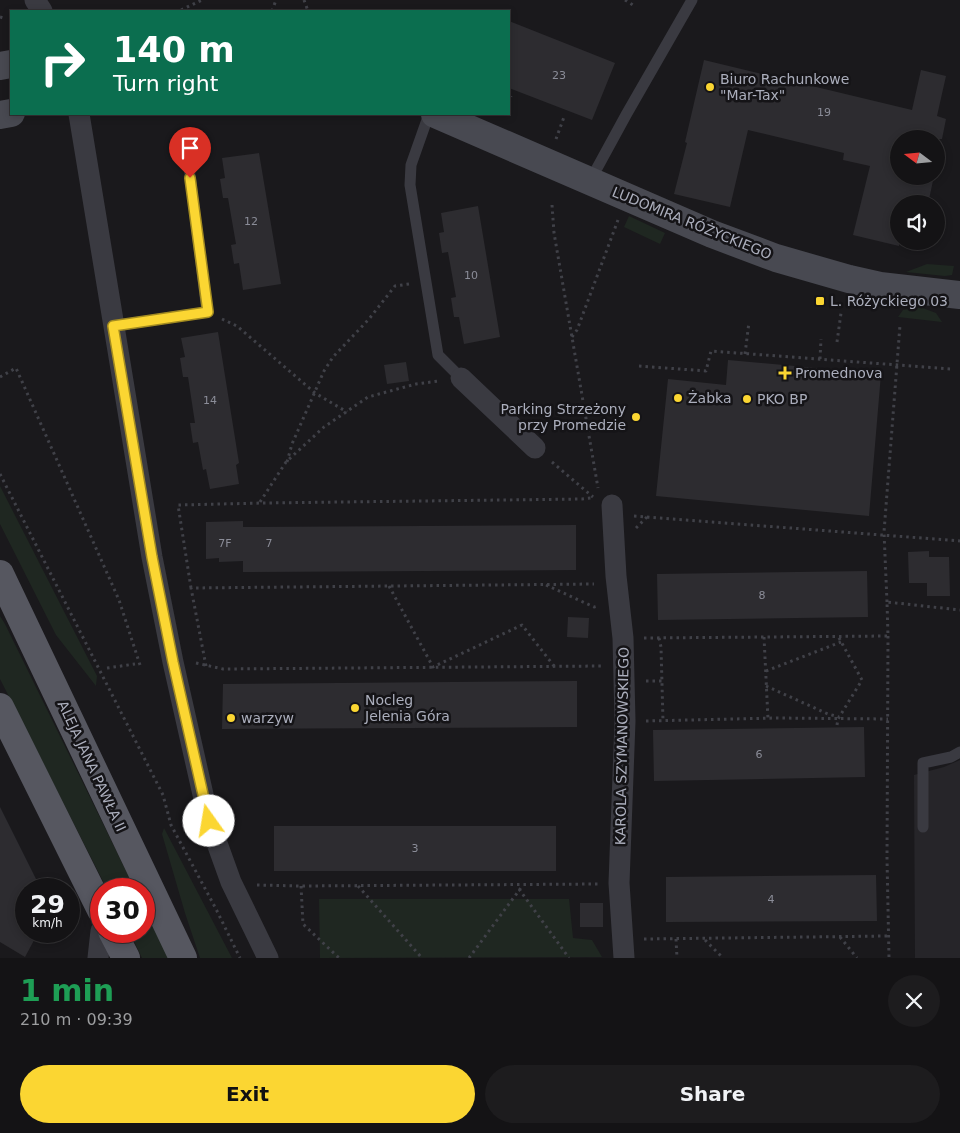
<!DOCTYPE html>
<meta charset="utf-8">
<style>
body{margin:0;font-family:"DejaVu Sans",sans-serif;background:#1d1c1e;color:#f1f3f6;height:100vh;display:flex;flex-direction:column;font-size:19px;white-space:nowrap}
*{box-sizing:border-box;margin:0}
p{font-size:16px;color:#9d9ea0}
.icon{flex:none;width:28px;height:28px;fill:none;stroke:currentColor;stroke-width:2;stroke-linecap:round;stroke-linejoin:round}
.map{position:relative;height:958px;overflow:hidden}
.side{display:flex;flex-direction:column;background:#141315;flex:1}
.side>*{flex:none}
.banner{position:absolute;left:10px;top:10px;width:500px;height:105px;border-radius:0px;box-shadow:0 2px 8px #0003,0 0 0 1px #333234;background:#0b6e4f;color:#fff;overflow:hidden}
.needle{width:32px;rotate:286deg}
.tools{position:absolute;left:890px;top:130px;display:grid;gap:10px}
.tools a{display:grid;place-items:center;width:55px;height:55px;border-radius:50%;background:#141315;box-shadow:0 2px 8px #0003,0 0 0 1px #333234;font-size:25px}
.speed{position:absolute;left:15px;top:878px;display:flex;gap:10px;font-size:25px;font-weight:700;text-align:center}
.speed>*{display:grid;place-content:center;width:65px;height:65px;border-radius:50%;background:#141315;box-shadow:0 2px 8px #0003,0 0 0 1px #333234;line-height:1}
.speed small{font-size:12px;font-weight:400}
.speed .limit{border:8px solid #d22;background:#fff;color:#111}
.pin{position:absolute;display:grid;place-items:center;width:42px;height:42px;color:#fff;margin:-51px -21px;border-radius:50% 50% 50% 0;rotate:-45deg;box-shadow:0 0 5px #0007}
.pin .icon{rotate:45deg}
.me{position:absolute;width:55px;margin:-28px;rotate:347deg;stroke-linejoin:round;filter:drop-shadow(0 0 4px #0008)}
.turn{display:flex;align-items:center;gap:18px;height:105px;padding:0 20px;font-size:22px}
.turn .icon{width:65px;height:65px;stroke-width:2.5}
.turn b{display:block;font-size:35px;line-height:42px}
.round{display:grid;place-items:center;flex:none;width:52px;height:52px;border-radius:26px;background:#1d1c1e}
.summary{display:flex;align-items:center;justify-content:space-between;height:85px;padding:0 20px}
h1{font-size:30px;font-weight:700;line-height:38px;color:#1e9e55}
.button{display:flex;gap:10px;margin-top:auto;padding:10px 20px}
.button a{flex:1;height:58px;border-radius:30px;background:#fbd632;color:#111;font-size:20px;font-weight:700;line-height:58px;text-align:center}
.button a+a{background:#1d1c1e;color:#f1f3f6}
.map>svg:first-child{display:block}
.built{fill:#262529}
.green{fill:#1f2721}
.building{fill:#2d2c30}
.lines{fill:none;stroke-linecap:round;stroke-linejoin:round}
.path{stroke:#404148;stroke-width:3;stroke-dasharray:2.5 4;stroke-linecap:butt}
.lane{stroke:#3a3a41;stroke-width:11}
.street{stroke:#3a3a41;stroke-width:21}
.secondary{stroke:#484951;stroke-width:28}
.primary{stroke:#565760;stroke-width:28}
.route-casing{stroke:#a38b20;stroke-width:12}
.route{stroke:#fbd632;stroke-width:9}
.poi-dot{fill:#fbd632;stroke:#151417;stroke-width:2}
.labels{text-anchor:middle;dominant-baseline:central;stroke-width:5;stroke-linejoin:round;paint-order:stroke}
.number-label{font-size:11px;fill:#8b8d98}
.poi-label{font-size:14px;fill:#abaebc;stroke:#151417;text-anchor:start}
.street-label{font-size:14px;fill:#abaebc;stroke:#151417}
</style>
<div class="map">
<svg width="960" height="958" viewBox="0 0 960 958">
<rect width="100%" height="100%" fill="#1a191c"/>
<path class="built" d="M960 760V958H915L914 775 944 767Z"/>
<path class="green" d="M629 216 665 233 660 244 624 227Z
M927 264 954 266 952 275 945 276 906 272Z
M920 307 936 313 942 322 898 317 903 310Z
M0 486 97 676 96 686 56 635 0 524Z
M0 616 5 624 135 889H107L0 679Z
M164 828 232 958H200L185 913 162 834Z
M319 899H569L573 938 592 940 602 957 320 958Z
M144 906 169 958H142L129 931H144Z"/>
<path class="building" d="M509 21 615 63 592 120 509 88Z
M704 60 912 110 921 70 946 76 937 116 946 119 942 139H899V176H934L928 204H899V246L853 235 870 166 843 160 844 153 748 130 730 207 674 194 687 143 685 142Z
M259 153 281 284 243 290 239 263 234 264 231 245 236 244 228 198H223L220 179 225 178 222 158Z
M478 206 500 337 464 344 459 317H454L451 298 456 297 448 252 442 253 439 233 444 232 441 213Z
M218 332 239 463 236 465 239 484 210 489 206 469 203 470 198 442 193 443 190 423H195L188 377H183L180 358 185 357 181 338Z
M728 360 881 374 869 516 656 496 668 379 726 385Z
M406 362 409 381 387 384 384 365Z
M243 521V527L576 525V570L243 572V561L219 562V558L206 559V522Z
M929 551V557H949L950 596H927V583H909L908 552Z
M867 571 868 617 658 620 657 574Z
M568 617 589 618 588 638 567 637Z
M577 681V727L222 729 223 684Z
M864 727 865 777 654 781 653 730Z
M0 807 41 889H26V931H39L25 957 0 942Z
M274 826H556V871H274Z
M876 875 877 921 666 922V877Z
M580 903H603V927H580Z"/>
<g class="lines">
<path class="path" d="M304 0 308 11
M625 0 636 7
M181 10 202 0
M272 11 276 0
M0 17 3 18
M509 103 511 96
M556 139 564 117
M552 205 554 233 598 488
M222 319 237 326 315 393 347 412
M572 337 577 330 618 220
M837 342 841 313
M745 354 749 322
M820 359 821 339
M639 366 706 371 711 351 951 369
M0 377 16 368 119 600 140 665
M287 462 292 444 324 371 333 357 369 319 395 286 409 284
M552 462 593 497
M0 474 163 795 171 825 216 909 240 958
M260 502 286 462 324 427 368 397 416 384 439 381
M634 516 960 541
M636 528 647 517
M546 585 594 607 598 606
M389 586 433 667 522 625 554 666
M191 588 178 505 264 503 582 499 591 498
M887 602 884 532 900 325
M888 636 887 858 889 958
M764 637 768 719
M644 638 888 636 887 602 960 610
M659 638 661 647 663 721
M196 663 223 669 602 666
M206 666 191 588 594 584
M107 668 135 664
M766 671 841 642
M646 681H662
M766 686 828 714 839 717
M646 721 777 718 888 719
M837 725 838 719 862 680 838 636
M257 885 301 886 598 884
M301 886 303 924 339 958
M358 886 422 958
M519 889 569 958
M840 937 857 958
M644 939 888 936
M676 939 677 958
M705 940 723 958
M469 958 523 885"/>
<path class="lane" d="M429 114 411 165 410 185 438 355 461 378
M590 181 626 115 692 0
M113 326 207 312 188 159
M923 827V763L951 757 960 752"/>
<path class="street" d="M35 0 42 11
M79 114 152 557 173 662 209 821 231 882 268 958
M461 378 535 448
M612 505 616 576 623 638 625 721 619 883 624 958
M98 958 101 931"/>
<path class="secondary" d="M0 66 11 64
M435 114 712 234 776 258 849 279 880 286 960 295
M0 115 11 113"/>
<path class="primary" d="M0 574 183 958
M0 707 101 910
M112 931 126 958"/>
</g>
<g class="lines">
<g class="route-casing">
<path id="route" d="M190 178 208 312 113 326 152 557 173 662 209 821"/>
</g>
<use href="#route" class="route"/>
</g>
<g class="poi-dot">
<circle cx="710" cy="87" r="5"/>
<rect x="815" y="296" width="10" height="10" rx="2.5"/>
<path d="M782.5 365.5h5v5h5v5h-5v5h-5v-5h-5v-5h5z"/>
<circle cx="678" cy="398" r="5"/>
<circle cx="747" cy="399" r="5"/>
<circle cx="636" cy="417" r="5"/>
<circle cx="355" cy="708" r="5"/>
<circle cx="231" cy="718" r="5"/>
</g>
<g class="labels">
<g class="number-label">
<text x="559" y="75">23</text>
<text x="824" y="112">19</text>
<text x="251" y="221">12</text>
<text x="471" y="275">10</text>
<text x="210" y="400">14</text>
<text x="225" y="543">7F</text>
<text x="269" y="543">7</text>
<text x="762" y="595">8</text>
<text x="759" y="754">6</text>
<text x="415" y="848">3</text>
<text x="771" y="899">4</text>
</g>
<g class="poi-label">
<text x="720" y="79">Biuro Rachunkowe<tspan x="720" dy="16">"Mar-Tax"</tspan></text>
<text x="830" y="301">L. Różyckiego 03</text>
<text x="795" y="373">Promednova</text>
<text x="688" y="398">Żabka</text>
<text x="757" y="399">PKO BP</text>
<text x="626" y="409" text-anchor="end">Parking Strzeżony<tspan x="626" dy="16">przy Promedzie</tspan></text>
<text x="365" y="700">Nocleg<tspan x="365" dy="16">Jelenia Góra</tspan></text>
<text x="241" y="718">warzyw</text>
</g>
<g class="street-label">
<text transform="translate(692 223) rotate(22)">LUDOMIRA RÓŻYCKIEGO</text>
<text transform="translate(622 746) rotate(-89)">KAROLA SZYMANOWSKIEGO</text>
<text transform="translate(92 766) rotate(65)">ALEJA JANA PAWŁA II</text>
</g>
</g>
</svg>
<div class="tools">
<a><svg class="needle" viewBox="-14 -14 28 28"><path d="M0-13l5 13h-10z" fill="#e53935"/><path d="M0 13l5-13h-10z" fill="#9d9ea0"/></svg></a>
<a><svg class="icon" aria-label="sound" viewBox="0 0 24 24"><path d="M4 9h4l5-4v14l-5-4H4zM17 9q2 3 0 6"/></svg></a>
</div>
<div class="speed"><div>29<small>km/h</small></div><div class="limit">30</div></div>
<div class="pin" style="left:190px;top:178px;background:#d93025"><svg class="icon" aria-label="arrive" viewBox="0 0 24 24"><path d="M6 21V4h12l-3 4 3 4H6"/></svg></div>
<svg class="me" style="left:209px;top:821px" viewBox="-20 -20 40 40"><circle r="19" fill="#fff"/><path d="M0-13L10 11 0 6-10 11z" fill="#fbd632"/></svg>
<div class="banner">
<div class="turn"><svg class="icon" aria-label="right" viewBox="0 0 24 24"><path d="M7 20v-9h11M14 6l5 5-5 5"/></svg><div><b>140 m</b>Turn right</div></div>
</div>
</div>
<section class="side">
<div class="summary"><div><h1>1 min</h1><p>210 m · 09:39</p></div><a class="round"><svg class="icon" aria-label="close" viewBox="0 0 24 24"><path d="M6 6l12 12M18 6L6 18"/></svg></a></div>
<div class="button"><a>Exit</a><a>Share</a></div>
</section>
